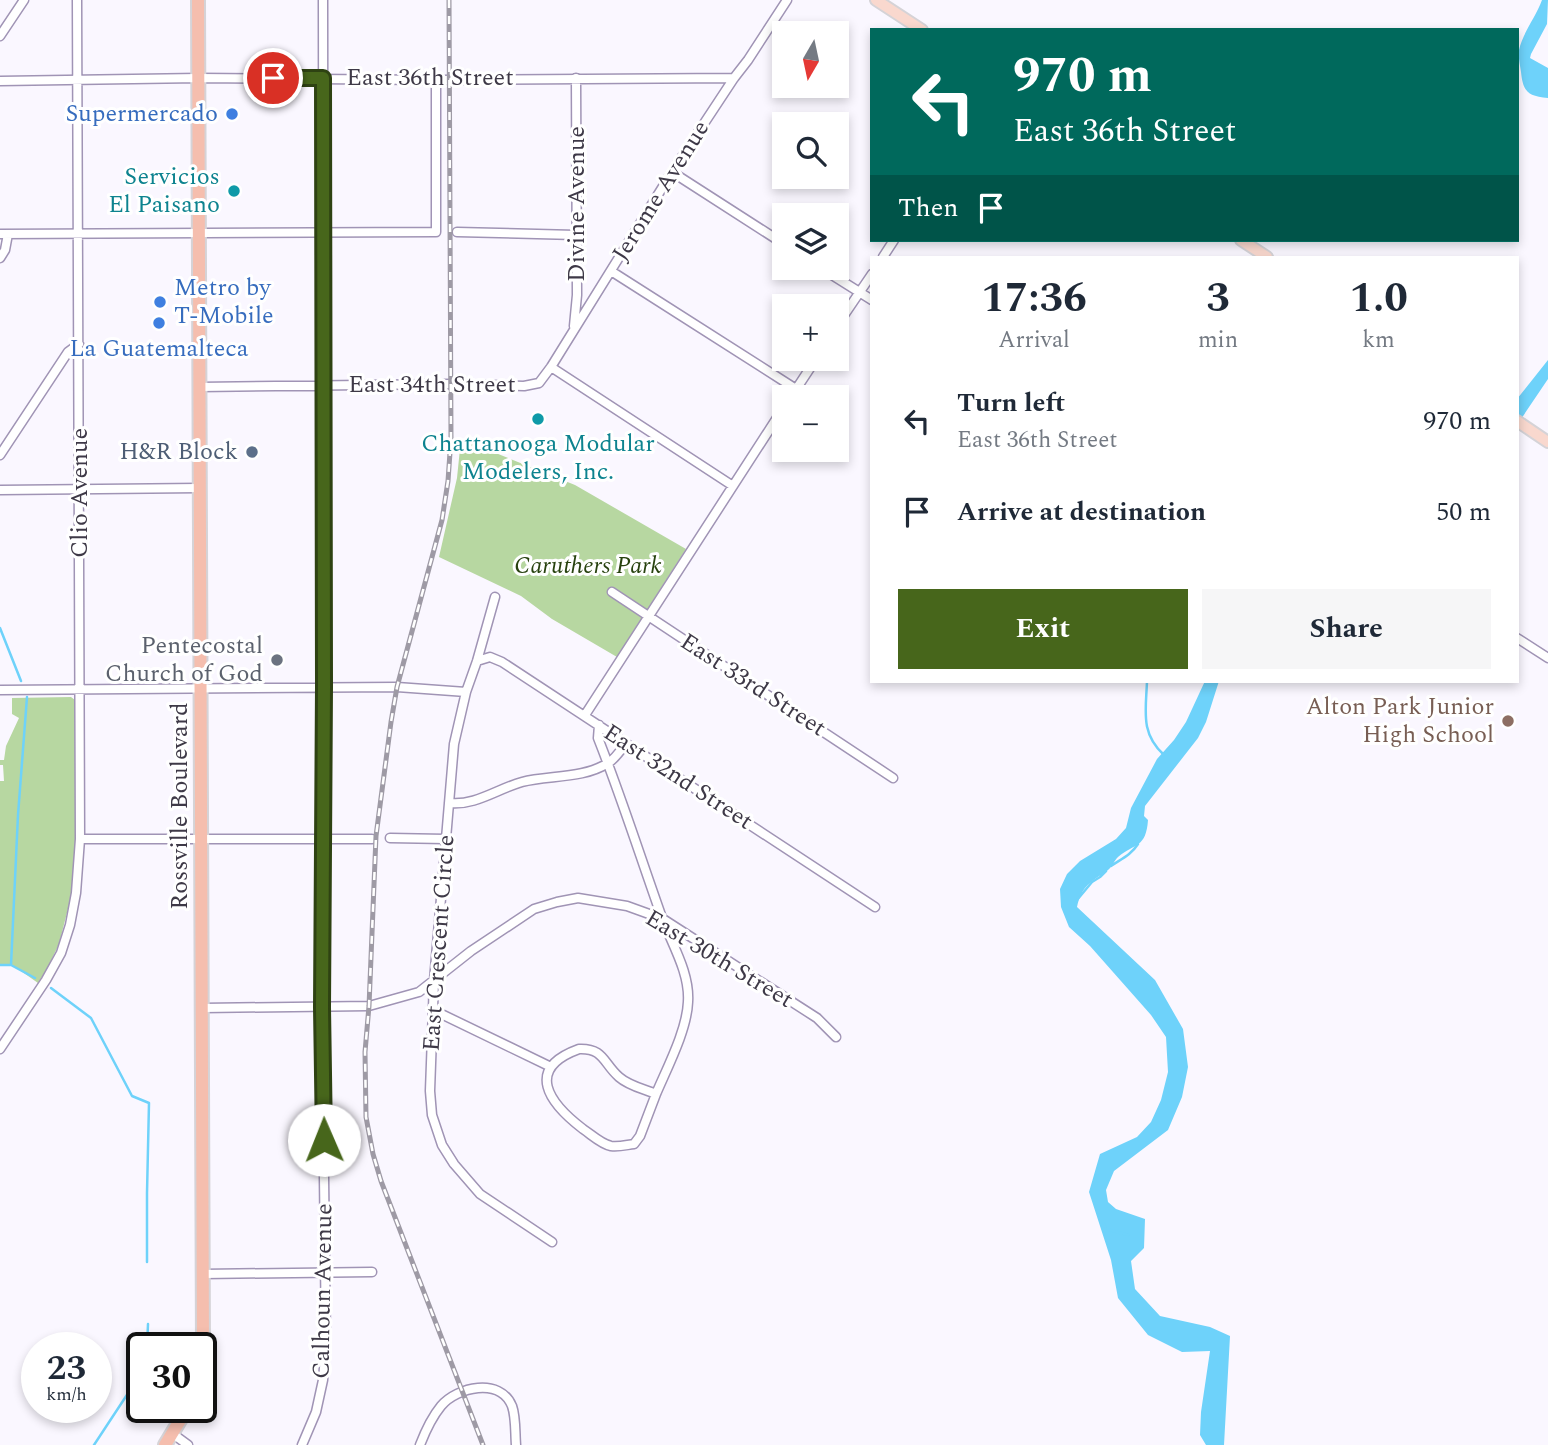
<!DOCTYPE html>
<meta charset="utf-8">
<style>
body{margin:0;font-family:Spectral,serif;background:#f6f6f7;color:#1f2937;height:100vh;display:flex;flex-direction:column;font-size:26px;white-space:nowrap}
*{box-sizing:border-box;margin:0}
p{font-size:23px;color:#747a83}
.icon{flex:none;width:38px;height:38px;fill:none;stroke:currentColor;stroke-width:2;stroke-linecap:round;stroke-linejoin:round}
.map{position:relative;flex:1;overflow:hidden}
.details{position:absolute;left:870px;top:256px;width:649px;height:427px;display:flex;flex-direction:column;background:#fff;border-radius:0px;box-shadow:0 4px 10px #0003}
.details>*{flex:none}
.guide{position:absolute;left:870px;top:28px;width:649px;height:214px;border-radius:0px;box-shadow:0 4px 10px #0003;background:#00695c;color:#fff;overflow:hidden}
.needle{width:46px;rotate:189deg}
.fabs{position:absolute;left:772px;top:21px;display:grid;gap:14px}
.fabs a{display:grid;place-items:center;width:77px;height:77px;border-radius:0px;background:#fff;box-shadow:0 4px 10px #0003;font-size:35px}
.speed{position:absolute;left:21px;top:1332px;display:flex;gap:14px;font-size:35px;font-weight:700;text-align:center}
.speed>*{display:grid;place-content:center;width:91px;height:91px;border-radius:50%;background:#fff;box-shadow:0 4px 10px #0003;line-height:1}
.speed small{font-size:18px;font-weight:400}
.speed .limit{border:4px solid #111;border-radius:10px;background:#fff;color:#111}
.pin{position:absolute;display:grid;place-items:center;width:60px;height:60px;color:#fff;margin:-30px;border:4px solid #fff;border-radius:50%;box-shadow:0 2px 7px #0007}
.me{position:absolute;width:77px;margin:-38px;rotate:359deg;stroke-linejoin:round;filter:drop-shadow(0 0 5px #0008)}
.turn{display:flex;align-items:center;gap:24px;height:147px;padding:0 28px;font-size:32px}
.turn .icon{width:91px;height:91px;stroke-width:2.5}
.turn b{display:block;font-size:49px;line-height:60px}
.then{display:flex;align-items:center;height:66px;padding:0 28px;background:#0003;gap:14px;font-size:26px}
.eta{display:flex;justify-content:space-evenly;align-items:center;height:119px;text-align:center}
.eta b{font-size:42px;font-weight:700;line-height:49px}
.primary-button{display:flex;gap:14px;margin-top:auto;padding:14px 28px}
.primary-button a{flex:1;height:80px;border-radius:0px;background:#47661b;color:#fff;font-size:28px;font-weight:700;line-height:80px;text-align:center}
.primary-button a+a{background:#f6f6f7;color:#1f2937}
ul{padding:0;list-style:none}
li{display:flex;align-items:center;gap:21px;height:91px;padding:0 28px}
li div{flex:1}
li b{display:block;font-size:26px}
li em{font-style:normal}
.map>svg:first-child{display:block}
.green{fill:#b7d7a1}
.water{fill:#6ed2fa}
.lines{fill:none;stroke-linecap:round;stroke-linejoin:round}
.stream{stroke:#6ed2fa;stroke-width:2.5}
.minor-casing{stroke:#a094b5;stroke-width:11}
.major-casing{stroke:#d5d3d7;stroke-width:14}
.highway-casing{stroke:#d5d3d7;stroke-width:16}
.minor{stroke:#fff;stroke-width:8}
.major{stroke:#f9d8ce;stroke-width:10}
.highway{stroke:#f5beae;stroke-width:12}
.rail-casing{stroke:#9e9aa5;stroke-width:5}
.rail{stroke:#fff;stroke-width:2.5;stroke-dasharray:8;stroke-linecap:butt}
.route-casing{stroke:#2e4212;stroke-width:18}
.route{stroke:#47661b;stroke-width:12}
.shop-dot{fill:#3f7fe0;stroke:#fff;stroke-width:2.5}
.culture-dot{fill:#0f9aa8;stroke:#fff;stroke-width:2.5}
.service-dot{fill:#5c6f8a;stroke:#fff;stroke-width:2.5}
.worship-dot{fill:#6b7280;stroke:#fff;stroke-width:2.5}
.education-dot{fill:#8d6e63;stroke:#fff;stroke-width:2.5}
.labels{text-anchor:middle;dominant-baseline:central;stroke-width:6;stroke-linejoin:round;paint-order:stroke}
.street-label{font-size:24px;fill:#3e3947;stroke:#fff}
.shop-label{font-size:24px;fill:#366cbe;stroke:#fff;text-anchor:end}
.culture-label{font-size:24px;fill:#0d838f;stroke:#fff;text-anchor:end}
.service-label{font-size:24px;fill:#4e5e75;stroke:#fff;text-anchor:end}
.park-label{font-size:24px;font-style:italic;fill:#28420f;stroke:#fff}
.worship-label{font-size:24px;fill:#5b616d;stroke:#fff;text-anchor:end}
.education-label{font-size:24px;fill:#785e54;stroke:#fff;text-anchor:end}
</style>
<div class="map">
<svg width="1548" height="1445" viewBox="0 0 1548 1445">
<rect width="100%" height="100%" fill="#faf7ff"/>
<path class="green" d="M461 439 575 485 686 549 617 657 552 619 521 596 439 557 457 478Z
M71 697 75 700 77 851 70 901 59 944 46 971 38 983 11 964H0V781H4L3 765H0V760H4L6 746 19 718 12 714V698Z"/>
<path class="water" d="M1542 0H1548L1547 24 1531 54 1530 58 1548 68V98C1528 96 1523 92 1521 72 1520 65 1518 57 1519 50 1523 32 1536 17 1542 0Z
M1548 360V379L1517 425V399Z
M1205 681H1219L1206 722 1198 738 1145 806 1144 816 1148 820C1146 848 1135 843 1118 857 1114 861 1112 867 1108 870 1091 882 1082 885 1077 907L1155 980 1183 1029 1188 1067 1182 1097 1168 1130 1114 1171 1106 1190 1108 1202 1116 1209 1145 1219 1144 1248 1131 1261 1135 1289 1160 1316 1210 1327 1230 1336 1224 1445H1206L1200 1435 1201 1412 1210 1351 1182 1352 1148 1335 1118 1298 1111 1260 1089 1192 1100 1154 1137 1137 1151 1122 1161 1100 1168 1072 1166 1037 1151 1015 1090 946 1069 927 1061 907 1060 889 1067 874 1080 861 1116 839 1126 828 1131 808 1157 759 1174 740 1186 722Z"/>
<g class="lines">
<path class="stream" d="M0 628 21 681
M1147 681C1146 711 1140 733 1164 755
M1111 866C1121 859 1131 855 1138 844
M1077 900 1092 882 1100 877 1106 871
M0 965H11L35 978
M11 965 18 815 27 697
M51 988 91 1018 132 1096 149 1103 147 1193V1262
M1104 1224 1106 1229 1128 1235
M147 1348 148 1324
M94 1445 142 1372"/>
<g class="minor-casing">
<path id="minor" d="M0 36 24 0
M0 81 199 78 436 80 734 78
M672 172 784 244
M457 232 576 235
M0 234 436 232V80
M883 257 894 240
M0 258 5 250 8 234
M821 268 872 300
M611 271 796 389
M574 326 577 295 576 78
M836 327 872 274
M551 367 733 486
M200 387 451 384 524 386 539 383 551 367 672 172 734 78 748 60 787 0
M791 397 816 359
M0 455 68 352 79 344
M0 490 200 488
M612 592 893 778
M495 597 477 661 466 692 454 744 434 981 430 1091 432 1115 442 1145 454 1164 480 1194 552 1242
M1517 638 1548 658
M477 661 490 657 502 662 875 907
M0 690 397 687 466 692
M585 715 784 407
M599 725 598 738C621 796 640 856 661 915 671 943 690 972 688 1002 687 1030 667 1068 656 1094
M449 803C475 806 497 789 522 782 549 775 583 779 608 763 615 759 621 750 626 743
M390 838 446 839
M80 839H372
M203 1008 369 1006 419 992 471 951 534 909 557 902 578 898 627 906 663 919 817 1018 836 1037
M433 1010 551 1067
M0 1049 46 980 61 953 70 925 76 893 80 839 77 0
M579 1049C604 1048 603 1063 619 1077 629 1086 644 1089 656 1094L640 1136 634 1144C626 1145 619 1147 611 1146 601 1144 592 1135 583 1129 549 1103 524 1069 579 1049Z
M203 1274 372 1272
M173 1434 188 1445
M302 1445 316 1412 323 1380 326 1344 322 1007 324 687 323 0
M420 1445C425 1432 432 1417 441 1406 457 1387 500 1377 512 1406 516 1417 515 1433 516 1445"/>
</g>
<g class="major-casing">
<path id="major" d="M876 0 922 30
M1241 240 1267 257
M1517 421 1548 442"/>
</g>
<g class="highway-casing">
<path id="highway" d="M198 0 203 1350 201 1360
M165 1445 188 1407"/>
</g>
<use href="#minor" class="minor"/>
<use href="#major" class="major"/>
<use href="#highway" class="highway"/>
<g class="rail-casing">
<path id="rail" d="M449 0 451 438 448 481 442 520 397 687 391 722 376 836 369 1006 365 1052 366 1117 373 1154 381 1181 483 1445"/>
</g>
<use href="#rail" class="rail"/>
</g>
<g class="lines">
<g class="route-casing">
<path id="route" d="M273 78H323L324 687 322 1007 324 1140"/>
</g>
<use href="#route" class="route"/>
</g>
<g class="shop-dot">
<circle cx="232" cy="114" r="7"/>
<circle cx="160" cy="302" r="7"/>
<circle cx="159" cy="323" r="7"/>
</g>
<g class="culture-dot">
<circle cx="234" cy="191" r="7"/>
<circle cx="538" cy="419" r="7"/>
</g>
<circle class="service-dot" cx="252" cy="452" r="7"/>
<circle class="worship-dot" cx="277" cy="660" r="7"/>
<circle class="education-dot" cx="1508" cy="721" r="7"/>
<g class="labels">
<g class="street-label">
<text x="430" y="78">East 36th Street</text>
<text transform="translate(661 191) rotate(-58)">Jerome Avenue</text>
<text transform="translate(577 204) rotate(-90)">Divine Avenue</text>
<text x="432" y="385">East 34th Street</text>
<text transform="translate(80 493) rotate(-90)">Clio Avenue</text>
<text transform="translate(753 685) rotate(33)">East 33rd Street</text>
<text transform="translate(678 777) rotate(33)">East 32nd Street</text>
<text transform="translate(180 806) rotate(-90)">Rossville Boulevard</text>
<text transform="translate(439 943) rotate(-86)">East Crescent Circle</text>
<text transform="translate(719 959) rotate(31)">East 30th Street</text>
<text transform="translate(323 1291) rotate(-89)">Calhoun Avenue</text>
</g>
<g class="shop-label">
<text x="218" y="114">Supermercado</text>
<text x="174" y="288" text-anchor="start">Metro by<tspan x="174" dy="28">T-Mobile</tspan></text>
<text x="159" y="349" text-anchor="middle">La Guatemalteca</text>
</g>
<g class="culture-label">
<text x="220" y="177">Servicios<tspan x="220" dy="28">El Paisano</tspan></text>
<text x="538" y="444" text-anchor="middle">Chattanooga Modular<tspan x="538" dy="28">Modelers, Inc.</tspan></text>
</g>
<g class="service-label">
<text x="238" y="452">H&amp;R Block</text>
</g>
<g class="park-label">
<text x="588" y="566">Caruthers Park</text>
</g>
<g class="worship-label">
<text x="263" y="646">Pentecostal<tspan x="263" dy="28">Church of God</tspan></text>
</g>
<g class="education-label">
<text x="1494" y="707">Alton Park Junior<tspan x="1494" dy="28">High School</tspan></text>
</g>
</g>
</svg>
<div class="fabs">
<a><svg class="needle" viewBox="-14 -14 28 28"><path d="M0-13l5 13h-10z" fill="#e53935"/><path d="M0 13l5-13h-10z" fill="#747a83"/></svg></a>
<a><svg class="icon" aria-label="search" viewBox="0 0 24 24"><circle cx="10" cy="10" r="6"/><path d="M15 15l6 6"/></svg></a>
<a><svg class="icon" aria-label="layers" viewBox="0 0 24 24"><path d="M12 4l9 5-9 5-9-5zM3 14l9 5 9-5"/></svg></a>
<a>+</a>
<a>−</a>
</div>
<div class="speed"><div>23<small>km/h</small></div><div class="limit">30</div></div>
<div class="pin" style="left:273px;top:78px;background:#d93025"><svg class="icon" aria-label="arrive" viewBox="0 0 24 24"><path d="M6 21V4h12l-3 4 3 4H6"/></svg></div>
<svg class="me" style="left:324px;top:1140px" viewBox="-20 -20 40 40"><circle r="19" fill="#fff"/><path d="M0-13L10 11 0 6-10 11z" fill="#47661b"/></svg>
<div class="guide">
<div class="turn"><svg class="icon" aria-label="left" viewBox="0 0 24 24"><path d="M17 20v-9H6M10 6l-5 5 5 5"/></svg><div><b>970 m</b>East 36th Street</div></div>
<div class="then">Then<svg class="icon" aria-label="arrive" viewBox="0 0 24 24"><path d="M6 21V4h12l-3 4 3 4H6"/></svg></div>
</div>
<section class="details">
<div class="eta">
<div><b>17:36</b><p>Arrival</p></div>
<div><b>3</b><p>min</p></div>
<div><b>1.0</b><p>km</p></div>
</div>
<ul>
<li><svg class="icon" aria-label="left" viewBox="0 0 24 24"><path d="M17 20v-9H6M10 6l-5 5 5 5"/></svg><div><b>Turn left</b><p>East 36th Street</p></div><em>970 m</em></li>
<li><svg class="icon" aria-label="arrive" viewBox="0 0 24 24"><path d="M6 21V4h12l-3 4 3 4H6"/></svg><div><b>Arrive at destination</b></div><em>50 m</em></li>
</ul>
<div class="primary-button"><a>Exit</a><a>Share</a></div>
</section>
</div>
